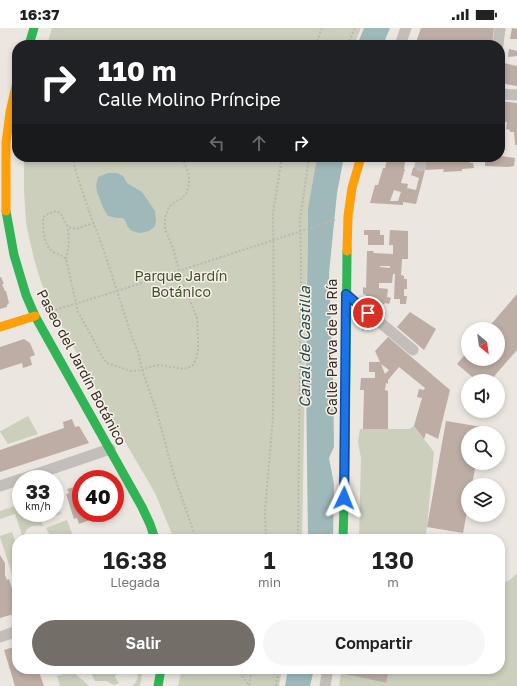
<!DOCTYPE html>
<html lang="es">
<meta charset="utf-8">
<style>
body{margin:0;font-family:"Golos Text",sans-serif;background:#f6f6f6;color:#222;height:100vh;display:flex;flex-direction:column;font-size:15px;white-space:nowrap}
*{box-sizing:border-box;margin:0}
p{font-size:13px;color:#767676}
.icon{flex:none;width:22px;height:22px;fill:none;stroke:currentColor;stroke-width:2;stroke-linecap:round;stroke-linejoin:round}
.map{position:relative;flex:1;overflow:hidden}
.side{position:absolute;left:12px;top:506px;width:493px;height:140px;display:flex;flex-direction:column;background:#fff;border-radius:16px;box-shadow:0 2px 6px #0003}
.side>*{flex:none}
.top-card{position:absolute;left:12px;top:12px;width:493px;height:122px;border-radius:16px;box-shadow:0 2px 6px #0003;background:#202124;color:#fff;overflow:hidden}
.needle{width:26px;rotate:151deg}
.tools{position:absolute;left:461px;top:294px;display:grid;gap:8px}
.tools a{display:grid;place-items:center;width:44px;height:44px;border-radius:50%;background:#fff;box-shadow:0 2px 6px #0003;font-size:20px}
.speed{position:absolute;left:12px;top:442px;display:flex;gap:8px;font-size:20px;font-weight:700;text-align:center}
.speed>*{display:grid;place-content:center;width:52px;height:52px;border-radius:50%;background:#fff;box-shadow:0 2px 6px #0003;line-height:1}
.speed small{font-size:10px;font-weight:400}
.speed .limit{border:6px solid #d22;background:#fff;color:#111}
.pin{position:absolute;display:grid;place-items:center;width:34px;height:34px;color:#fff;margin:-17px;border:2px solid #fff;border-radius:50%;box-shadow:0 1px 4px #0007}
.me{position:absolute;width:44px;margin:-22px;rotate:2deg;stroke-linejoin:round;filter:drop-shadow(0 0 3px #0008)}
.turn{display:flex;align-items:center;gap:14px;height:84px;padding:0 20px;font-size:18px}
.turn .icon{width:52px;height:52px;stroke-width:2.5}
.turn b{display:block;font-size:28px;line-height:34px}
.lanes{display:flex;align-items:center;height:38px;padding:0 20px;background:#0003;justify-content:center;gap:20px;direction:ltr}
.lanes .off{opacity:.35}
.eta{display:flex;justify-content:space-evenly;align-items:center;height:68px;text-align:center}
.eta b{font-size:24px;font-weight:600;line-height:28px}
.cta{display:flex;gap:8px;margin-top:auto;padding:8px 20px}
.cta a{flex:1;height:46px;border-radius:24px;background:#746e68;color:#fff;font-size:16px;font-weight:600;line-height:46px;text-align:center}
.cta a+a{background:#f6f6f6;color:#222}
.status{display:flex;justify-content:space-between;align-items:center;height:28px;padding:0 20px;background:#fff;direction:ltr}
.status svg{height:11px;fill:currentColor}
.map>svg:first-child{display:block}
.green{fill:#cbcfbc}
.water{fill:#9fb8ba}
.building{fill:#bdada4;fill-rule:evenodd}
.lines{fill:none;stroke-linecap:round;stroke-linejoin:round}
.path{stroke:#bcb7b2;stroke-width:2;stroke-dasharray:2 2;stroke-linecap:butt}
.street{stroke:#c3beb9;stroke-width:11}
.fast{stroke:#30b455;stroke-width:9}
.slow{stroke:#ff9f0a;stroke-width:9}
.route-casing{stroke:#114b97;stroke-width:10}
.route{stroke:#1a73e8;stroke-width:7}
.labels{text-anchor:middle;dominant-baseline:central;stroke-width:3;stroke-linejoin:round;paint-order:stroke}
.park-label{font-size:14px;fill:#414f2f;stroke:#f7f1e8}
.street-label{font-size:14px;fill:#342d28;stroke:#f7f1e8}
.water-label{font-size:15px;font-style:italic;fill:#234a50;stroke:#f7f1e8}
</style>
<div class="status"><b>16:37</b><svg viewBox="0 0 49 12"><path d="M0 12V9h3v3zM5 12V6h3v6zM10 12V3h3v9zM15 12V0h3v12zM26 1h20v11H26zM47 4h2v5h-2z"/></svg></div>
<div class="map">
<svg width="517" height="658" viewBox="0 0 517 658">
<rect width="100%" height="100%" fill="#ebe6e0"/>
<path class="green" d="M52 0H361L354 17H47Z
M24 129H317L308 180 302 511H174L155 465 124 412 82 335 53 281 42 257 34 231 26 195 24 162Z
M28 388 38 406 8 416 0 404V403H1Z
M414 398 434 424 427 499 425 511H359L361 430 358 414 360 401H409Z
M55 471H56L61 486 48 490 47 485H55Z
M21 476V485H39L43 498C32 496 26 499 23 510L15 486 0 491V483Z
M67 492 74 511H51L50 507 46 500Z
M12 504 17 519V544L15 548 13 549 0 509V508Z
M517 545V658H339L341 645 385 655 389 641H500V557L511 551Z
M89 641H117L115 649 119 655 114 657 106 653H95Z
M135 641H143L140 658H132C138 653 140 648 135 641Z
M182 641H282L279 658H178Z
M72 643 89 658H60L57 648Z"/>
<path class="water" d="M364 0H390L383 17H357Z
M317 129H344L337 165 329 245 333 347 334 419 329 430 334 456 333 511H308L306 352 308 180Z
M108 145H117L123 148 127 155 142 164 155 183 156 193 155 198 149 203 140 205 132 203 127 198 125 192 123 190H117L108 188C104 182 102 178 100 171 96 162 95 159 98 149Z
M288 641H314L310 658H285Z"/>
<path class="building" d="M421 0H494L492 17H415Z
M512 0 517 1V11H510Z
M509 21 517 23V28L508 29Z
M504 35 517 38V58L500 55Z
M500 73 517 75V117H515L514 104H510V102L506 101 507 94H500Z
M500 103H504L503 108H505L504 117H500Z
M500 128 515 130 514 138 508 139 485 138V132L469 131 470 135H473L474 140 462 141V143L443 144 444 141 425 142 427 129H500Z
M382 129H406L404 141H405L401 155 408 156 407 160 416 162 419 150 411 147 413 140 415 139 425 142 416 176 403 174V177L370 175 375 157H378L383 140H385L387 132 382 131ZM394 162 401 164 398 173H390Z
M364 202H380V207H384V217H368V207H364Z
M390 202 408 203V231H402L401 247 404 248V251H407V261H404V268H407L406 276H400V271H394L395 246H393L392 255H379V260L388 261 387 269 391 270 389 276 385 275 378 282 366 272V267L363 266V259L366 260 367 223H374L373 225 393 226V217H389ZM380 238H390V240L380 239Z
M0 249H1L4 256H2L5 263H6L9 275 7 277V279L0 281Z
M517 266V322L490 353H477L457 336 468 323V331H498V301H487Z
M410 284 436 301 424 322 397 299Z
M362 287 373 296 365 301 362 303Z
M388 309 450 362 438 411 426 405 424 411 414 398 422 370 417 369 419 361 424 362 425 360 399 339 388 352V356L386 355 385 362 388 363V401H363L364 362H360L361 350H375V344H369V334H380L375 323ZM381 336 389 342 385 346Z
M24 311 30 315 35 327 30 329 32 337 23 340 22 335 0 342V319Z
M72 391 75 399 79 398 89 415 0 444V422L64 400 63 394Z
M446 393 482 399 481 405H468V435H476L472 457H468V478L463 505 427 499Z
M81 457V485H93L95 490 79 496 77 490 74 491 66 466 69 465 67 461Z
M97 485H112L99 490Z
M0 527 5 535V547L7 552 9 551 12 560 17 559V585L0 590Z
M17 618V641H38L44 658H15L4 622Z
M340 641H357L370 644V641H389L386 655 340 645Z"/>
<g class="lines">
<path class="path" d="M183 17 193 13 205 17
M316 17 322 0
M348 17 355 0
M73 129 75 140 79 153 90 186 102 217 132 309 138 324 142 342 153 338 159 337 178 340 184 341 189 339 193 337 196 331 198 323V307L197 290 181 250 173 220 165 201V190L169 179 175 174 181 171 186 166 189 157V147L182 129
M94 195 76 201 68 199 61 186 56 183 48 186 43 189C43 200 43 216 52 223 53 225 56 225 58 226 61 227 63 229 66 231L78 284 91 307 101 327 107 335 131 343 142 342 156 381 173 444 196 511
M66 231 69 215 68 199
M48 284 117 263 335 192
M266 511 265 483 273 389 274 296 273 185 282 129
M298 511 301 232 300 192 309 129
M238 641 249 658
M249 657 252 641
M276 658 279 641"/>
<path class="street" d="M400 17 406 0
M498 17 500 0
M500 66 517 67
M420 138 422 129
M346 266 413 322
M22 451 110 421
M0 458 21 451
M0 609 17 603
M325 658 328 641"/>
<path class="fast" d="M29 17 34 0
M6 183 14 227 26 267 35 288 142 479 150 496 155 511
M343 511 345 443 347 223
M158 658 161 641"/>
<path class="slow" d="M6 183V115L10 84 17 54
M347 223 348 188 352 160 361 129
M0 299 35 288"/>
</g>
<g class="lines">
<g class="route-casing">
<path id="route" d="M344 470 346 266 368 285"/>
</g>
<use href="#route" class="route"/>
</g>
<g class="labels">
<g class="park-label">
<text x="181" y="247">Parque Jardín<tspan x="181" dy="16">Botánico</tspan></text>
</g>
<g class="street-label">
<text transform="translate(331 319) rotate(-90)">Calle Parva de la Ría</text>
<text transform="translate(82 339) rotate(62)">Paseo del Jardín Botánico</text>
</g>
<g class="water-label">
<text transform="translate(304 319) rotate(-90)">Canal de Castilla</text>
</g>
</g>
</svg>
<div class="tools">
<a><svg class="needle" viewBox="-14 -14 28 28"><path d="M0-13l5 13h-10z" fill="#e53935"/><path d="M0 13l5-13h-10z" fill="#767676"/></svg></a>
<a><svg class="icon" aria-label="sound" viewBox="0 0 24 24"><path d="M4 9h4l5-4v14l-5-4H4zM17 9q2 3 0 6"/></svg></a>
<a><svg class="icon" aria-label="search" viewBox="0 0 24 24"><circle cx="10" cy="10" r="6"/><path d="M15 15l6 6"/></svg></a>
<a><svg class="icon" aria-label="layers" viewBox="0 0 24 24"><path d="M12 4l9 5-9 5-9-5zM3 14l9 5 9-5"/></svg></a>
</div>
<div class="speed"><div>33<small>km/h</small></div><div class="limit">40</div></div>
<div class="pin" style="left:368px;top:285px;background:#d93025"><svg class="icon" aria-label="arrive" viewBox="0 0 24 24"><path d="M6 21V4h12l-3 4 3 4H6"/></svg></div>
<svg class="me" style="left:344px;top:470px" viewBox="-20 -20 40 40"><path d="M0-17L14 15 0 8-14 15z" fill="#1a73e8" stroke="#fff" stroke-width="4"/></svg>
<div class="top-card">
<div class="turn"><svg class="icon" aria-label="right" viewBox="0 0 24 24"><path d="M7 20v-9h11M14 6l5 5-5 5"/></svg><div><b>110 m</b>Calle Molino Príncipe</div></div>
<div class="lanes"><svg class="icon off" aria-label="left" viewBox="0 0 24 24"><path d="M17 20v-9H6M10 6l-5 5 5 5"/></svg><svg class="icon off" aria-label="ahead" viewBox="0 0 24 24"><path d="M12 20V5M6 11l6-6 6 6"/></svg><svg class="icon" aria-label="right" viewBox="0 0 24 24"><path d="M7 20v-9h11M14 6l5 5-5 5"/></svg></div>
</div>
<section class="side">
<div class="eta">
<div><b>16:38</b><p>Llegada</p></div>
<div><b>1</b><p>min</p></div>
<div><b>130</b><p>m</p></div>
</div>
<div class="cta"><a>Salir</a><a>Compartir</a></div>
</section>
</div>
